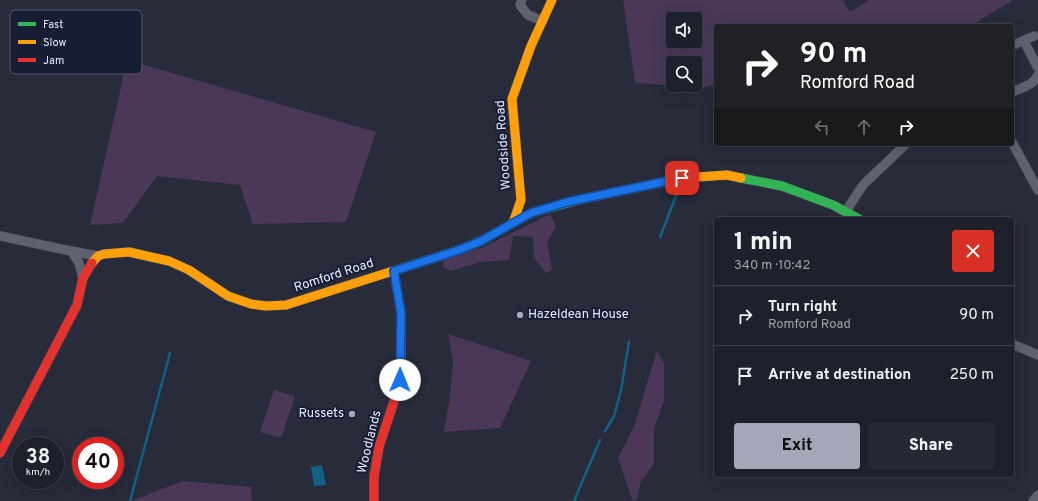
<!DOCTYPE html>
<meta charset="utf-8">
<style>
body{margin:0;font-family:Overpass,sans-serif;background:#262834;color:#f1f3f6;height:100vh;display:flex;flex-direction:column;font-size:15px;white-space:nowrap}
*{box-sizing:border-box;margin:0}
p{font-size:13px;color:#a1a3a9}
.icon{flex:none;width:22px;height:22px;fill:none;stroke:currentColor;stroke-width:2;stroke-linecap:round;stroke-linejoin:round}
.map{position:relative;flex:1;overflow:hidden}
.sheet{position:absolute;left:714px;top:217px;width:300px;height:260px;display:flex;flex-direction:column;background:#1e202c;border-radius:4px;box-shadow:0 4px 16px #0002,0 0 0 1px #3c3e48}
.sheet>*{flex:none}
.guide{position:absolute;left:714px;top:24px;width:300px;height:122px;border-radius:4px;box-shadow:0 4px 16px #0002,0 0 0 1px #3c3e48;background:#202124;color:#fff;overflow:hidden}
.controls{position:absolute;left:666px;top:12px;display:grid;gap:8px}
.controls a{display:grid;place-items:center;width:36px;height:36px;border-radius:4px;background:#1e202c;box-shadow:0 4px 16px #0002,0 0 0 1px #3c3e48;font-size:20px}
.speed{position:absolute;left:12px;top:437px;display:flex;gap:8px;font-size:20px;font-weight:700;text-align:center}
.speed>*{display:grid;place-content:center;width:52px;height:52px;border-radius:50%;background:#1e202c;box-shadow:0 4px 16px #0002,0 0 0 1px #3c3e48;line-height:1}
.speed small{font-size:10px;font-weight:400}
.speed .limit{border:6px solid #d22;background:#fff;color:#111}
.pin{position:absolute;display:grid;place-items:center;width:34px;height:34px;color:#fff;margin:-17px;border-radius:8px;box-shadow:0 2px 6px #0006}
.me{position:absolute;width:44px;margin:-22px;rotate:1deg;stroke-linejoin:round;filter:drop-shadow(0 0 3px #0008)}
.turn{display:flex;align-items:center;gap:14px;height:84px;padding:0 20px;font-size:18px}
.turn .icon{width:52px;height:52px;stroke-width:2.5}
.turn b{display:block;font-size:28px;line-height:34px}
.lanes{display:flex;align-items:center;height:38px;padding:0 20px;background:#0003;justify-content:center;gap:20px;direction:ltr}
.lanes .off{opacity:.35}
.round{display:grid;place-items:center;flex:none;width:42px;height:42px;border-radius:4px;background:#262834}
.summary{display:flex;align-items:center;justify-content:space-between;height:68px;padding:0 20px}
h1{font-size:24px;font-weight:800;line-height:30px}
.primary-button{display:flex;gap:8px;margin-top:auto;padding:8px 20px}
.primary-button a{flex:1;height:46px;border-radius:4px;background:#a3a7b7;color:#111;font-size:16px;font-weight:800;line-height:46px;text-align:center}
.primary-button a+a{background:#262834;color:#f1f3f6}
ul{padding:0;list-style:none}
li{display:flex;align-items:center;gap:12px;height:60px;padding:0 20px;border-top:1px solid #3c3e48}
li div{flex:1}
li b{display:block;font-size:15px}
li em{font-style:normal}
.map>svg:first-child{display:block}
.green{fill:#4b3859;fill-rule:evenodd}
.water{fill:#106386}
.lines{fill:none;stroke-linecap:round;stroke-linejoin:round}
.stream{stroke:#106386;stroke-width:2.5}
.street-casing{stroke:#454854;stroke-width:10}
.fast-casing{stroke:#454854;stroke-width:10}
.slow-casing{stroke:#454854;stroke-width:10}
.jam-casing{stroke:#454854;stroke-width:10}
.street{stroke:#5f626e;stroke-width:9}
.fast{stroke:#30b455;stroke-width:9}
.slow{stroke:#ff9f0a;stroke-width:9}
.jam{stroke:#e5322d;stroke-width:9}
.route-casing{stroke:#114b97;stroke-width:10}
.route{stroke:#1a73e8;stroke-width:7}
.poi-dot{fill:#a3a7b7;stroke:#181d36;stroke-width:1.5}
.labels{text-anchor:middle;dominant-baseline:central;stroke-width:4;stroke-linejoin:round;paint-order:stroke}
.street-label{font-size:13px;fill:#e5eafb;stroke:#181d36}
.poi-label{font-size:13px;fill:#e5eafb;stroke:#181d36;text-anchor:start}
.key{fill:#181d36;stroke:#565a71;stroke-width:1}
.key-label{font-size:11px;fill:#e5eafb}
</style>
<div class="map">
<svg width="1038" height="501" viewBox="0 0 1038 501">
<rect width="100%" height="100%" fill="#282b3a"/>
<path class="green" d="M623 0H842L850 12 869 0H1013L970 26H716V83L703 88 635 83ZM673 19H695V41H673ZM673 63H695V85H673Z
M127 60 376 132 346 222 253 224 240 185 157 176 123 223 90 225Z
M550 214 556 227 547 242 552 270 546 273 534 258 533 237 513 236 509 260 480 262 451 271 443 267 444 258 481 248Z
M448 334 531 361 500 428 444 432 450 396 453 361Z
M657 350 664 364V400L654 429V464L641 481 637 499 633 501 618 458 634 427Z
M274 390 295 396 281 438 260 432Z
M183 481 251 487 252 501H131Z"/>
<path class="water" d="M322 465 326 485 314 486 311 467Z"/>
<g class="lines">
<path class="stream" d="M660 237 678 191
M605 431 614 416 621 390 629 342
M130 501 170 353
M574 501 600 440"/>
<g class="street-casing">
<path id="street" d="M522 0 520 5 528 15 543 21
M1024 41 1038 68
M1016 44 1034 36
M1012 92C1021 88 1034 85 1038 75
M1012 142 1038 190
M846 211 863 185 906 144
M0 236 66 250 98 256
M72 252 79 263 83 278
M1012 344 1038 355
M1033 501 1038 495"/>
</g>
<g class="fast-casing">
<path id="fast" d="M741 178 782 186 833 205 859 219
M415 264 459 250 481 241 531 213 582 199"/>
</g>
<g class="slow-casing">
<path id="slow" d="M582 199 682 178 727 175 741 178
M513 223 521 200 512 99 531 46 552 0
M92 263 98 256 104 254 129 252 169 261 189 270 228 296 251 304 266 306 286 305 415 264"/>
</g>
<g class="jam-casing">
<path id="jam" d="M0 453 77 305 83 278 92 263
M374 501V477L379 447 401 380V313L394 271"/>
</g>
<use href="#street" class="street"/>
<use href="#fast" class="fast"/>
<use href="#slow" class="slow"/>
<use href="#jam" class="jam"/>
</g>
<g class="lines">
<g class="route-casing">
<path id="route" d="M400 380 401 313 394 271 459 250 481 241 531 213 567 202 682 178"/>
</g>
<use href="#route" class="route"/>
</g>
<g class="poi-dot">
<circle cx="520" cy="315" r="4"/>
<circle cx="352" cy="414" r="4"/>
</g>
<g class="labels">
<g class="street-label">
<text transform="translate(504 145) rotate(-94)">Woodside Road</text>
<text transform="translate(334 276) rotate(-18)">Romford Road</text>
<text transform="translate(370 442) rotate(-76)">Woodlands</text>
</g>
<g class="poi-label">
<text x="528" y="315">Hazeldean House</text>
<text x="344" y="414" text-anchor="end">Russets</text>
</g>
</g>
<rect x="10" y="10" width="132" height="64" rx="6" class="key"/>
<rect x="18" y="22" width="18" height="4" fill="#30b455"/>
<rect x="18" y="40" width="18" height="4" fill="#ff9f0a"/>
<rect x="18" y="58" width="18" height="4" fill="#e5322d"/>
<g class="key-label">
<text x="43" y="28">Fast</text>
<text x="43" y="46">Slow</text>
<text x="43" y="64">Jam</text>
</g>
</svg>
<div class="controls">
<a><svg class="icon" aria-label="sound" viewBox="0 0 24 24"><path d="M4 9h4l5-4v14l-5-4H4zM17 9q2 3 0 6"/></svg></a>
<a><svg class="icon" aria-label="search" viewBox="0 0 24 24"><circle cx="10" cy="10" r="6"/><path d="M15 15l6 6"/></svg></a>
</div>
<div class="speed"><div>38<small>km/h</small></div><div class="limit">40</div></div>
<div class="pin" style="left:682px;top:178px;background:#d93025"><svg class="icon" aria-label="arrive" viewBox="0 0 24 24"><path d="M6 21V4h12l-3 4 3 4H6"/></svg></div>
<svg class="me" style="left:400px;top:380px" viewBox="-20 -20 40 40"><circle r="19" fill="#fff"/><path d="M0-13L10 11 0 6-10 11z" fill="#1a73e8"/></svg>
<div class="guide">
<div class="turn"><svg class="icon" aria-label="right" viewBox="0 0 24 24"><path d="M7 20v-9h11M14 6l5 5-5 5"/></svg><div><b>90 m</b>Romford Road</div></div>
<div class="lanes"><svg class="icon off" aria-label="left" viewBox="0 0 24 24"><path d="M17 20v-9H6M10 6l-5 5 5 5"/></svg><svg class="icon off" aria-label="ahead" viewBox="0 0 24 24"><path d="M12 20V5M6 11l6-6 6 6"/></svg><svg class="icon" aria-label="right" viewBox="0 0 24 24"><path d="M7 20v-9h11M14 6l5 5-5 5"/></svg></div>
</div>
<section class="sheet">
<div class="summary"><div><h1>1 min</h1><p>340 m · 10:42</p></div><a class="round" style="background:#d93025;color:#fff"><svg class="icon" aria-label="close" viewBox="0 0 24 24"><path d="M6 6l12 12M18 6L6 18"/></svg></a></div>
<ul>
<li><svg class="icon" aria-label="right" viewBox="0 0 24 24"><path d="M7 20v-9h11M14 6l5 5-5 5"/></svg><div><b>Turn right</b><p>Romford Road</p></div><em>90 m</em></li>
<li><svg class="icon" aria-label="arrive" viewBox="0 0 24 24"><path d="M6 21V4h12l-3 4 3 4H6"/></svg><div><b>Arrive at destination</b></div><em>250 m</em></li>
</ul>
<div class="primary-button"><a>Exit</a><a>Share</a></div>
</section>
</div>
